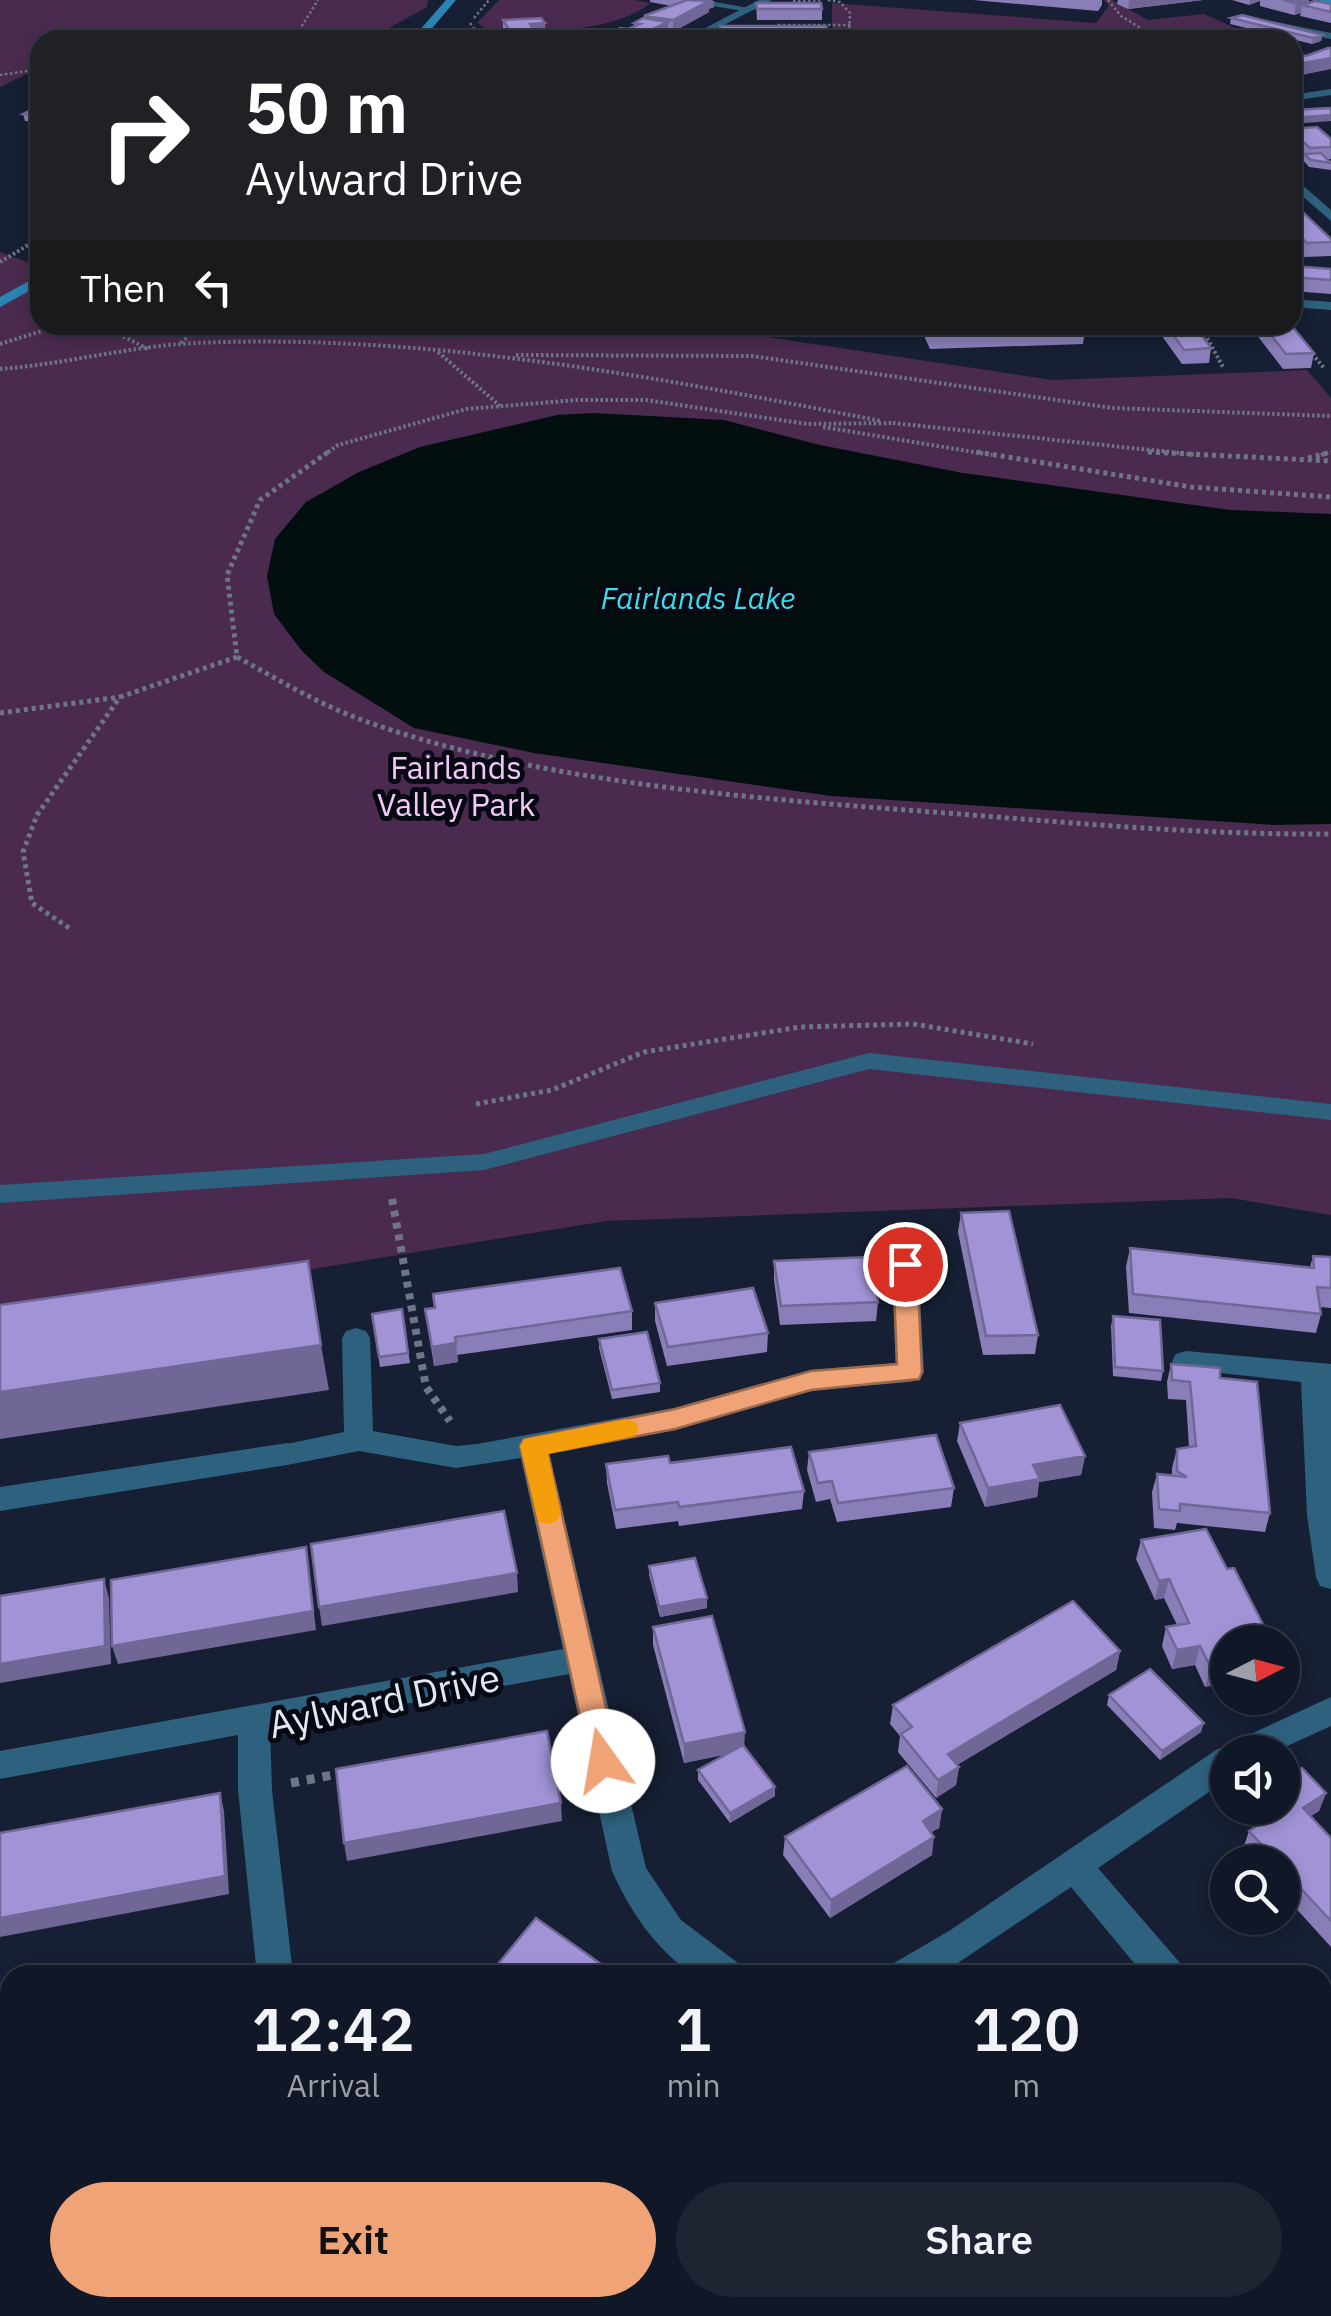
<!DOCTYPE html>
<style>
body{margin:0;font-family:"IBM Plex Sans",sans-serif;background:#1e2432;color:#f1f3f6;height:100vh;display:flex;flex-direction:column;font-size:38px;white-space:nowrap}
*{box-sizing:border-box;margin:0}
p{font-size:32px;color:#9c9fa7}
.icon{flex:none;width:55px;height:55px;fill:none;stroke:currentColor;stroke-width:2;stroke-linecap:round;stroke-linejoin:round}
.map{position:relative;flex:1;overflow:hidden}
.side{position:absolute;left:0px;top:1965px;width:1332px;height:352px;display:flex;flex-direction:column;background:#101726;border-radius:30px 30px 0 0;box-shadow:0 5px 15px #0003,0 0 0 2px #303643}
.side>*{flex:none}
.banner{position:absolute;left:30px;top:30px;width:1272px;height:305px;border-radius:30px;box-shadow:0 5px 15px #0003,0 0 0 2px #303643;background:#202124;color:#fff;overflow:hidden}
.needle{width:65px;rotate:84deg}
.controls{position:absolute;left:1210px;top:1625px;display:grid;gap:20px}
.controls a{display:grid;place-items:center;width:90px;height:90px;border-radius:50%;background:#101726;box-shadow:0 5px 15px #0003,0 0 0 2px #303643;font-size:50px}
.pin{position:absolute;display:grid;place-items:center;width:85px;height:85px;color:#fff;margin:-42px;border:5px solid #fff;border-radius:50%;box-shadow:0 2px 10px #0007}
.me{position:absolute;width:110px;margin:-55px;rotate:347deg;stroke-linejoin:round;filter:drop-shadow(0 0 8px #0008)}
.turn{display:flex;align-items:center;gap:35px;height:210px;padding:0 50px;font-size:45px}
.turn .icon{width:130px;height:130px;stroke-width:2.5}
.turn b{display:block;font-size:70px;line-height:85px}
.then{display:flex;align-items:center;height:95px;padding:0 50px;background:#0003;gap:20px;font-size:38px}
.eta{display:flex;justify-content:space-evenly;align-items:center;height:170px;text-align:center}
.eta b{font-size:60px;font-weight:600;line-height:70px}
.button{display:flex;gap:20px;margin-top:auto;padding:20px 50px}
.button a{flex:1;height:115px;border-radius:60px;background:#efa377;color:#111;font-size:40px;font-weight:600;line-height:115px;text-align:center}
.button a+a{background:#1e2432;color:#f1f3f6}
.map>svg:first-child{display:block}
.green{fill:#4b2a4f}
.water{fill:#030e0f}
.lines{fill:none;stroke-linecap:round;stroke-linejoin:round}
.path-far4{stroke:#6d7586;stroke-width:2.5;stroke-dasharray:2.5 2.5;stroke-linecap:butt}
.path-far3{stroke:#6d7586;stroke-width:4;stroke-dasharray:2.5 2.5;stroke-linecap:butt}
.path-far2{stroke:#6d7586;stroke-width:5;stroke-dasharray:4 4;stroke-linecap:butt}
.path-far1{stroke:#6d7586;stroke-width:8;stroke-dasharray:6 6;stroke-linecap:butt}
.path{stroke:#6d7586;stroke-width:9;stroke-dasharray:8 8;stroke-linecap:butt}
.lane{fill:#2d617d;fill-rule:evenodd}
.street{fill:#2d617d;fill-rule:evenodd}
.secondary{fill:#2a85b2;fill-rule:evenodd}
.wall{fill:#8a7eb8}
.shaded-wall{fill:#716796}
.building{fill:#a193d6;stroke:#716796;stroke-width:2.5}
.route{fill:#efa377;stroke:#9b6a4d;stroke-width:2.5}
.slow{fill:#f59e0b}
.labels{text-anchor:middle;dominant-baseline:central;stroke-width:10;stroke-linejoin:round;paint-order:stroke}
.far-water-label{font-size:30px;font-style:italic;fill:#3cdced;stroke:#060912}
.park-label{font-size:32px;fill:#f1c8f6;stroke:#060912}
.near-street-label{font-size:38px;fill:#e1e8f5;stroke:#060912}
</style>
<div class="map">
<svg width="1331" height="2316" viewBox="0 0 1331 2316">
<rect width="100%" height="100%" fill="#161f33"/>
<path class="green" d="M0 0H428L427 7 367 40H40V75L27 74 0 87Z
M499 0H634L651 3C609 35 543 29 492 32L477 23Z
M1104 0H1112L1148 20 1204 14 1237 29 1283 40H832V3L1096 23 1109 6Z
M0 252 40 267V325H197L199 333 714 329 1053 380 1307 370 1331 398V1215L1231 1198 606 1221 0 1320Z"/>
<path class="water" d="M594 413 724 420 820 445 963 473 1230 510 1331 514V824L1274 825 831 796 534 753 414 728 324 672 302 651 274 614 267 576 275 539 306 502 359 472 420 447 557 415Z"/>
<g class="lines">
<path class="path-far4" d="M828 0 840 2 850 13 849 37 844 40
M1108 0 1121 16 1160 40
M793 1 823 0
M474 18 489 0
M470 23 483 40
M778 25H852
M300 29 337 40
M224 40 300 29 318 0
M1129 40 1153 38
M0 75 40 69"/>
<path class="path-far3" d="M0 262 40 238
M101 325 150 350
M1200 325 1223 367
M181 343 201 325
M0 344 61 325
M1309 350 1324 368
M438 352 500 406
M516 355 752 356 1112 408 1331 416
M0 369C66 364 130 346 196 343 426 333 656 377 881 421
M893 423 1199 455
M823 427 992 455
M324 455 338 445 467 409 576 400H646L807 424 895 423
M1321 455 1331 452"/>
<path class="path-far2" d="M328 452 260 500 227 575 237 657C279 680 320 705 365 721 540 784 762 799 946 813 1075 823 1202 835 1331 834
M977 452 1191 487 1331 497
M1148 452 1331 461
M1308 458 1331 452
M0 713 120 697
M69 928 32 903 23 852 37 815 120 697 237 657
M476 1104 552 1090 644 1052 800 1027 913 1024 1033 1044"/>
<path class="path-far1" d="M392 1199 426 1387 450 1421"/>
<path class="path" d="M291 1783 343 1773
M634 2308 644 2316
M903 2308 909 2316"/>
<path class="lane" d="M676 0H704L754 9 749 12Z
M1272 21 1331 33V39L1268 26Z
M869 1053 1331 1104V1120L869 1069 484 1170 0 1203V1185L484 1154Z
M905 1255 914 1257 918 1264 924 1372 920 1379 910 1382 900 1379 896 1372 892 1264 896 1257Z
M287 1443 297 1446 301 1454 297 1462 287 1465 0 1511V1487Z"/>
<path class="street" d="M759 0H772L695 40H682Z
M1331 89V95L1292 101V95Z
M1292 176 1331 210V221L1292 187Z
M1292 299 1331 302V310L1292 307Z
M356 1328 366 1331 370 1338 373 1431 456 1446 477 1444 675 1408 811 1370 910 1362 920 1365 924 1372 920 1379 910 1382 811 1390 675 1430 549 1453 646 1868 681 1920 738 1963 743 1975H693C655 1948 631 1913 612 1871L569 1674 270 1729 272 1790 293 1975H257L238 1790V1735L0 1779V1751L563 1649 521 1458 456 1468 359 1451 287 1465 277 1462 273 1454 277 1446 344 1432 342 1338 346 1331Z
M1186 1351 1331 1364V1589L1320 1586 1316 1577 1307 1515 1301 1382 1176 1368 1172 1361 1176 1354Z
M1331 1697V1726L1274 1752H1228V1779L1098 1868 1180 1963 1185 1975H1144L1071 1887 940 1975H889L894 1963 949 1931 1216 1750Z
M1322 2138 1331 2142V2186L1322 2183Z
M407 2308H450L447 2316H403Z
M1097 2308H1145L1142 2316H1093Z"/>
<path class="secondary" d="M446 0H456L422 40H411Z
M1319 0H1331V5L1320 2Z
M40 275V285L0 307V297Z"/>
</g>
<path class="wall" d="M650 0H707L714 1V7L709 9V12L673 32 668 31V33L654 40H605L610 38V33L628 29 634 27V23L644 18V16L672 6 650 2Z
M973 0H1102V5L1098 11Z
M1118 0H1203L1128 9 1117 4Z
M1232 0H1309L1308 3 1331 4V23L1300 16 1301 13 1294 15 1260 6V1L1249 5Z
M756 3 822 9V20H757Z
M1231 18 1322 35 1321 41 1312 44 1230 24Z
M503 20 546 35H534V40H509L503 32Z
M720 26 828 32 827 40H720Z
M40 106V123L25 121 23 114Z
M1292 129 1331 139V159H1328L1331 162V170L1309 167 1303 160V157L1292 147Z
M1292 202 1331 239V256L1304 257 1292 246Z
M1292 266 1331 269V294L1292 291Z
M218 325H322V327L219 330Z
M889 325H922V329L891 330Z
M926 325 1085 329 1083 344 930 349 925 338Z
M1154 325H1194L1211 348 1209 363 1182 364Z
M1234 325H1291L1314 353 1311 368 1283 369 1253 330H1239Z
M961 1213 1038 1335 1035 1354 983 1355 958 1232Z
M1130 1248 1310 1267 1313 1256 1331 1257V1308L1320 1307 1321 1314 1316 1333 1129 1313 1126 1267Z
M774 1261 878 1302 876 1321 780 1325 774 1280Z
M655 1303 768 1333 767 1352 667 1366 655 1321Z
M402 1309 410 1363 380 1367 372 1314Z
M425 1309 632 1311V1330L457 1355 458 1362 434 1366Z
M1113 1316 1163 1371 1161 1381 1113 1376 1111 1326Z
M599 1339 660 1383V1392L612 1399 599 1348Z
M1171 1364 1220 1378 1270 1513 1265 1532 1177 1523 1175 1530 1154 1528 1152 1492 1157 1474 1172 1475V1468L1177 1449 1189 1447 1186 1400 1168 1399 1167 1382Z
M960 1423 1085 1456 1081 1475 1039 1482 1037 1497 985 1507 957 1441Z
M809 1452 954 1488 951 1507 837 1522 830 1499 816 1502 807 1470Z
M670 1463 804 1491 802 1509 679 1526 678 1521 616 1529 607 1483 606 1464Z
M1141 1540 1227 1569 1272 1642 1205 1687 1195 1665 1172 1669 1162 1646 1166 1627 1177 1625 1164 1598 1155 1600 1136 1559Z
M649 1566 707 1608 660 1617 649 1575Z
M653 1627 745 1746 775 1796 730 1823 698 1780V1770L727 1754 684 1763 653 1645Z
M1120 1651 1116 1670 957 1765 959 1767 956 1785 936 1798 898 1752 900 1736 890 1724 893 1705Z
M1109 1695 1201 1732 1160 1760 1107 1705Z
M1326 1793 1319 1811 1311 1816 1331 1838V1947L1282 1893V1862H1255L1243 1849 1249 1831 1257 1826 1249 1816 1251 1808H1282Z
M942 1809 939 1828 931 1832 932 1855 830 1918 783 1855 785 1837Z
M652 2308H697L691 2316H663Z"/>
<path class="shaded-wall" d="M1129 0H1203L1128 9Z
M1250 0H1261L1249 5Z
M1309 0 1308 6 1302 5 1301 13 1294 15 1296 3Z
M709 1H714V7L709 9V12L673 32V20Z
M668 22V33L654 40H630Z
M545 23 546 35H534V40H511L510 31 530 24Z
M1322 35 1321 41 1312 44 1313 38Z
M1331 58V69L1302 75 1292 83V73L1304 63Z
M1331 115V121L1292 124V118Z
M456 1343 458 1362 434 1366 432 1347Z
M321 1345 329 1390 0 1439V1392Z
M1085 1456 1081 1475 1039 1482 1037 1497 985 1507 988 1488 1033 1465Z
M306 1547 316 1630 118 1664 112 1646Z
M517 1573 518 1592 322 1626 319 1607Z
M104 1579 109 1598 111 1664 0 1683V1664Z
M1169 1579 1164 1598 1155 1600 1159 1581Z
M707 1598V1608L660 1617 659 1607Z
M1200 1646 1195 1665 1172 1669 1177 1650Z
M1120 1651 1116 1670 945 1772 948 1754Z
M1228 1665V1683L1205 1687 1211 1668Z
M1204 1723 1201 1732 1160 1760 1162 1751Z
M745 1732 744 1751 684 1763V1744Z
M959 1767 956 1785 936 1798 938 1780Z
M775 1787V1796L730 1823V1813Z
M220 1793 224 1811 229 1894 0 1937V1918Z
M1326 1793 1319 1811 1296 1826 1303 1808Z
M561 1803 562 1821 347 1861 344 1843Z
M942 1809 939 1828 920 1839 923 1821Z
M934 1837 932 1855 830 1918 831 1900Z
M687 2308H697L691 2316H682Z"/>
<path class="building" d="M687 0 709 1 673 20 644 16Z
M1282 0H1307L1296 3Z
M1315 1 1331 4V12L1302 5Z
M756 3H821L822 9H757Z
M1242 15 1322 35 1313 38 1231 18Z
M541 18 545 23 530 24 533 29 510 31 503 20Z
M643 18 668 22 630 40H605L618 34 610 33 620 28 628 29 640 24 634 23Z
M720 26H826L828 32H721Z
M1328 48H1331V58L1304 63 1292 73V54L1306 56Z
M40 106V117L23 114Z
M1331 108V115L1292 118V110Z
M1317 127 1331 139V147L1310 148 1292 132V129Z
M1321 153 1331 163 1311 160 1304 154Z
M1292 202 1331 239V242L1307 243 1292 229Z
M1292 266 1331 269V280L1292 277Z
M927 325H1082L1085 329 932 335Z
M1166 325H1194L1211 348 1184 350Z
M1263 325H1291L1314 353 1286 354Z
M1009 1211 1038 1335 986 1336 961 1213Z
M1130 1248 1314 1268 1313 1256 1331 1257V1288L1317 1287 1321 1314 1133 1294Z
M870 1257 878 1302 781 1306 774 1261Z
M308 1261 321 1345 0 1392V1305Z
M620 1268 632 1311 455 1337 456 1343 432 1347 425 1309 435 1308 433 1294Z
M753 1288 768 1333 668 1347 655 1303Z
M402 1309 408 1353 379 1357 372 1314Z
M1113 1316 1160 1320 1163 1371 1115 1367Z
M647 1332 660 1383 612 1390 599 1339Z
M1171 1364 1220 1368V1378L1257 1382 1270 1513 1180 1504V1511L1159 1509 1157 1474 1187 1477 1177 1471V1449L1196 1446 1190 1382 1172 1380Z
M1060 1405 1085 1456 1033 1465 1040 1479 988 1488 960 1423Z
M936 1435 954 1488 838 1503 832 1481 818 1483 809 1452Z
M791 1447 804 1491 679 1507 678 1502 615 1510 606 1464 668 1456 670 1463Z
M504 1511 517 1573 319 1607 311 1544Z
M1206 1529 1227 1569 1234 1568 1272 1642H1228V1665L1211 1668 1200 1646 1177 1650 1166 1627 1189 1623 1169 1579 1159 1581 1141 1540Z
M306 1547 313 1611 112 1646 111 1580Z
M695 1558 707 1598 659 1607 649 1566Z
M104 1579 105 1646 0 1664V1596Z
M1073 1601 1120 1651 948 1754 959 1767 938 1780 901 1734 912 1727 893 1705Z
M712 1616 745 1732 684 1744 653 1627Z
M1150 1669 1204 1723 1162 1751 1109 1695Z
M547 1731 561 1803 344 1843 336 1769Z
M743 1745 775 1787 730 1813 698 1770Z
M907 1766 942 1809 923 1821 934 1837 831 1900 785 1837Z
M1302 1768 1326 1793 1303 1808 1331 1838V1921L1282 1868V1862H1278L1249 1831 1272 1816 1264 1808H1282V1780Z
M220 1793 225 1876 0 1918V1833Z
M536 1918 615 1974 489 1975Z
M0 2178 10 2187V2308H164L173 2316H0Z
M672 2308H687L682 2315Z"/>
<path class="route" d="M905 1256 917 1264 922 1372 919 1379 811 1390 675 1429 548 1453 618 1761 614 1770 603 1774 592 1770 520 1446 524 1439 675 1409 811 1371 897 1364 893 1264Z"/>
<path class="slow" d="M626 1419 635 1422 639 1429 635 1436 548 1454 561 1513 557 1521 548 1524 538 1521 520 1446 524 1439Z"/>
<g class="labels">
<g class="far-water-label">
<text x="698" y="597">Fairlands Lake</text>
</g>
<g class="park-label">
<text x="456" y="767">Fairlands<tspan x="456" dy="37">Valley Park</tspan></text>
</g>
<g class="near-street-label">
<text transform="translate(384 1700) rotate(-12)">Aylward Drive</text>
</g>
</g>
</svg>
<div class="controls">
<a><svg class="needle" viewBox="-14 -14 28 28"><path d="M0-13l5 13h-10z" fill="#e53935"/><path d="M0 13l5-13h-10z" fill="#9c9fa7"/></svg></a>
<a><svg class="icon" aria-label="sound" viewBox="0 0 24 24"><path d="M4 9h4l5-4v14l-5-4H4zM17 9q2 3 0 6"/></svg></a>
<a><svg class="icon" aria-label="search" viewBox="0 0 24 24"><circle cx="10" cy="10" r="6"/><path d="M15 15l6 6"/></svg></a>
</div>
<div class="pin" style="left:905px;top:1264px;background:#d93025"><svg class="icon" aria-label="arrive" viewBox="0 0 24 24"><path d="M6 21V4h12l-3 4 3 4H6"/></svg></div>
<svg class="me" style="left:603px;top:1761px" viewBox="-20 -20 40 40"><circle r="19" fill="#fff"/><path d="M0-13L10 11 0 6-10 11z" fill="#efa377"/></svg>
<div class="banner">
<div class="turn"><svg class="icon" aria-label="right" viewBox="0 0 24 24"><path d="M7 20v-9h11M14 6l5 5-5 5"/></svg><div><b>50 m</b>Aylward Drive</div></div>
<div class="then">Then<svg class="icon" aria-label="left" viewBox="0 0 24 24"><path d="M17 20v-9H6M10 6l-5 5 5 5"/></svg></div>
</div>
<section class="side">
<div class="eta">
<div><b>12:42</b><p>Arrival</p></div>
<div><b>1</b><p>min</p></div>
<div><b>120</b><p>m</p></div>
</div>
<div class="button"><a>Exit</a><a>Share</a></div>
</section>
</div>
